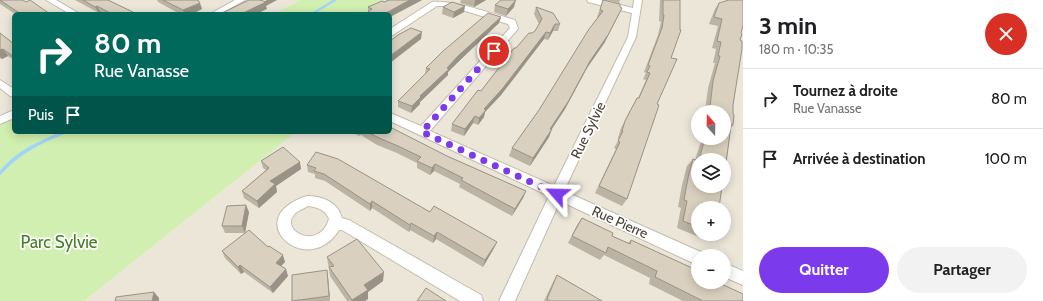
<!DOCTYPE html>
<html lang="fr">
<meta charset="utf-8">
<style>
body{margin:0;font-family:Cabin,sans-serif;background:#f2f2f2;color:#202124;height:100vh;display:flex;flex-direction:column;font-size:15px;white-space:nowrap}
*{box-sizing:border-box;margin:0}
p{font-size:13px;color:#757577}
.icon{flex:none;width:22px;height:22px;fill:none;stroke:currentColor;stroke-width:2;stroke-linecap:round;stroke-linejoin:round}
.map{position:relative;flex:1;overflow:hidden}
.sheet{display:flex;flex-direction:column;background:#fff;width:300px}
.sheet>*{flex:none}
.banner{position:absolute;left:12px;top:12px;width:380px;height:122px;border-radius:6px;box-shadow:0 2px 10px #0003;background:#00695c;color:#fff;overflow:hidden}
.needle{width:26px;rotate:340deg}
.buttons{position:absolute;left:691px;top:105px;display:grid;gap:8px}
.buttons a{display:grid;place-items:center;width:40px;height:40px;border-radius:50%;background:#fff;box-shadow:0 2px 10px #0003;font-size:20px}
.pin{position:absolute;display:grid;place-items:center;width:34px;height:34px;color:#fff;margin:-17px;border:2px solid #fff;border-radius:50%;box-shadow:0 1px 4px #0007}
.me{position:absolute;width:44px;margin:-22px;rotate:295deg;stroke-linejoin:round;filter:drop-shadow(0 0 3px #0008)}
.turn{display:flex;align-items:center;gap:14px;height:84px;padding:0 16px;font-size:18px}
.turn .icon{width:52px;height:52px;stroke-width:2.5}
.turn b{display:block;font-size:28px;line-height:34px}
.then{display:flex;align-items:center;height:38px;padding:0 16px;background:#0003;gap:8px;font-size:15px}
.round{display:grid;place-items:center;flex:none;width:42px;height:42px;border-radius:21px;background:#f2f2f2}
.overview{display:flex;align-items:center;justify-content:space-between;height:68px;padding:0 16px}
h1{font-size:24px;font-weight:700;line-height:30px}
.cta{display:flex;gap:8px;margin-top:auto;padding:8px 16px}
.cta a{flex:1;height:46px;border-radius:24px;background:#7c3aed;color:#fff;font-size:16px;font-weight:700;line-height:46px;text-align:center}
.cta a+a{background:#f2f2f2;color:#202124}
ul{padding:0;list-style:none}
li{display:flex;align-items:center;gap:12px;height:60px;padding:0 16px;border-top:1px solid #e0e0e0}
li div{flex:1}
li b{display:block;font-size:15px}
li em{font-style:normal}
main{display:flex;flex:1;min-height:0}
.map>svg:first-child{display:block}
.residential{fill:#ebe6d8;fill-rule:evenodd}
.green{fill:#d1efb0}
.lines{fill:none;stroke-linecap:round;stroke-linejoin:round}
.stream-far1{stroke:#a2d3f9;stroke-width:2.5}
.stream{stroke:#a2d3f9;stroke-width:3.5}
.minor-casing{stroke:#c4bcac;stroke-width:2}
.minor{fill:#fff;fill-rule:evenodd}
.wall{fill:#bbb3a4}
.shaded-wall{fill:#999286}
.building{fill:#dad0bf;stroke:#999286}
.route{stroke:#7c3aed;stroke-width:7;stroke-dasharray:0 12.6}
.labels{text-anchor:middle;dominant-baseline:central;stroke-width:3.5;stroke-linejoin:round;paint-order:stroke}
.street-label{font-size:14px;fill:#4d4537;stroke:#fff}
.near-park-label{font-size:17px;fill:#438121;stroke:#fff}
</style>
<main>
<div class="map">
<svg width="743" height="301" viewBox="0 0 743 301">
<rect width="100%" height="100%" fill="#f7f3eb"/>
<path class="residential" d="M0 0H300L275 14H14V114L0 120Z
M385 0H743V301H84L296 132H390V14H362ZM698 112H724V138H698ZM698 160H724V186H698ZM698 208H724V234H698ZM698 256H724V282H698Z"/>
<path class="green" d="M300 0H385L362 14H275Z
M14 114V132H296L84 301H0V120Z"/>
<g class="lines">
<path class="stream-far1" d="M312 14 335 0"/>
<path class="stream" d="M0 173C18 152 40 142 65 132"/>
<g class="minor-casing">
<path id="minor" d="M46 0H56L80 14H70Z
M235 0H245L220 14H210Z
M587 0H600L633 8 634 0H642L636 37 564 191 703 253 705 256H698V265L693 263 560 201 515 301H499L549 196 390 121V113L421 126 510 28 508 24 449 6H437L393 35 390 36V29L432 2C453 0 494 14 515 20L518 28 517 30 430 131 554 186 628 37 632 13 588 2Z
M0 80 14 89V97L10 96 0 88Z
M14 110V118L0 124V116Z
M307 196C322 196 338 202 342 218L349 220 481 295 483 301H460L342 230H339C307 281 238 218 307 196ZM308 206C317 207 326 210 329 219 319 253 275 229 297 212 300 210 305 208 308 206Z
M724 263 743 271V285L724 277Z"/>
</g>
<use href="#minor" class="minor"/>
</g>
<path class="wall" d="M0 0 50 14H15L0 4Z
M75 0H108L137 14H103L101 13H99Z
M141 0H198L202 9 192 14H180L158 2 157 0Z
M389 0H422L390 17V14L368 12V7Z
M461 0H486L474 7 460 3Z
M603 0 605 42 587 68 565 109 552 129 549 137 530 166 509 156 512 148 539 110 598 17H597Z
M606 0H620L619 3Z
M660 0H680L671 58 657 104 627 199 622 206 595 193 616 149 614 148 619 139 618 138 621 128 633 105 638 98 646 80 643 79 646 73 644 72 658 35 661 22 659 21Z
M719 3 741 33 740 40 733 105V125L731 128 725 171V182L724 183V160H698V234H709L704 239 677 228 681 208 678 207 682 185 687 166 693 159 695 160 701 141 696 139 698 132V138H724V112H704L705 111 708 88 715 63H713L716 49 712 48 718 26 709 24 715 9Z
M495 5 514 7 506 16 494 12Z
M443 7 464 12 453 18 442 14Z
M536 7 560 24 558 31H553L548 40 544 39 501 95 485 112 484 117 478 125 473 123 464 136 451 131 452 124 481 91 516 48 532 33 535 31 539 24 534 14Z
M501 17 499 23 457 63 448 72V75L420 102V104L411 113 398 107V101L425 74 426 68Z
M0 33 14 44V60L8 56 2 59 0 58Z
M351 132H390L447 156 526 191 523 198 512 216 459 187 460 184 434 171 430 175 417 168V163L397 153 377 145 361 135 359 136Z
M316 152 430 212 497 242 494 248 483 267 436 239 433 243 410 230 409 232 372 208 370 211 325 181 315 178V174L308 172 307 165Z
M261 161 301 169 276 186 277 192 259 208 244 198 242 191 266 170 263 168Z
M249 212 245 233H225L222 226Z
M582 218 612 236 628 243 631 240 692 270 743 301H683L649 284 650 278 604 255 600 260 568 243 577 225Z
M222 251 285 262 281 266 288 276 273 293 244 272 241 274 225 258Z
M327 257 383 281 368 292V299L365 301H347L330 276Z
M557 275 602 301H544L553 282Z
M328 277 330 301H292Z"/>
<path class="shaded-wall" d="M267 0H277L266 6 267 9 256 14H241L265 2V1Z
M410 0H422L390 17V14H384Z
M475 0H486L474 7Z
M516 0 514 7 506 16 508 9Z
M200 3 202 9 192 14H184L183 10Z
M97 6 101 13H99L95 7Z
M465 6 464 12 453 18 454 12Z
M622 8 605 42 587 68 565 109 547 136 550 129Z
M501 17 499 23 457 63 448 72V75L420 102V104L411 113 412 106 420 96 458 56Z
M555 24 553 31 548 40 550 33Z
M422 32 421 39 390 63V56Z
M546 32 544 39 501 95 485 112 484 117 478 125 479 118 484 109Z
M3 49 8 56 2 59 0 57V50Z
M475 116 473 123 464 136 465 129Z
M552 129 549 137 530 166 533 158Z
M300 162 301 169 276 186 277 192 259 208 257 201 270 181Z
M435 164 434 171 430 175 432 168Z
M526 191 523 198 512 216 515 209Z
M372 201V208L370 211V204Z
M246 205 249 212 245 233 242 226Z
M411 223 410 230 409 232 410 225Z
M437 232 436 239 433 243 434 236Z
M497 242 494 248 483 267 485 260Z
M283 255 285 262 278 269 276 263Z
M240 265 244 272 241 274 238 267Z
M286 269 288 276 273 293 270 287Z
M327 270 328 277 330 301 329 296Z
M384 272 383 281 368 292V299L365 301H352L364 285Z
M154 292 159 298V301H152Z"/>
<path class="building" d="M0 0H23L26 2 30 0 50 14H21Z
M83 0H108L137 14H112L97 6 95 7Z
M163 0H198L200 3 183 10Z
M249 0H260L266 2 241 14H220Z
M389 0H410L384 14H365L372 9 368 7 382 1 384 2Z
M501 0H516L508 9 495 5Z
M603 0 620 4V7L622 8 608 35 590 61 568 102 550 129H552L533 158 512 148 539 110 589 29 603 11 600 10Z
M663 0H680V30H681L671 58 677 59 657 104 659 105 656 114 627 199 599 186 620 142 618 141 623 131H622L625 121 637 98H639L650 73 647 72 650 66 648 65 662 28 664 15H663Z
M729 0H743V25L741 33 742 34 740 40 742 41V49L733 105V114L734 115 733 125H731L725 171 727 172 725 182 724 181V160H699L705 138H724V112H707L708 106 710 107 713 81 720 56H718L721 42 717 41 722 19 714 17 719 3Z
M452 2 465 6 454 12 443 7Z
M536 7 553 13 560 24H555L550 33 546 32 503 88 484 109 486 110 479 118 475 116 465 129 452 124 478 90 481 91 514 48H516L529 33H532L535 31 542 19Z
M488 13 501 17 458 56 447 68 449 69 420 96 421 97 412 106 398 101 430 69 426 68 442 52Z
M411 28 422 32 390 56V41L398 35Z
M0 33 14 44V57L3 49 0 50Z
M390 127 447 156 526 191 515 209 461 180 463 178 435 164 432 168 417 161 421 157 398 146 377 137 368 132H390Z
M283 147 300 162 270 181 275 184 257 201 242 191 269 168 261 161Z
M316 152 338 159 430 212 434 206 497 242 485 260 437 232 434 236 411 223 410 225 372 201 370 204 324 174 314 171 316 168 307 165Z
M693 159 698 161V186H722L719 208H698V227L683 221 687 201 684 200 688 178Z
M246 205 242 226H222L227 206Z
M582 218 613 233 612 236 630 244 631 240 692 268V270L698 273V282H717L743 294V301H703L655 277 657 271 608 247 606 253 572 236Z
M249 230 268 247 269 246 283 255 276 263 286 269 270 287 240 265 238 267 222 251Z
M357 239 384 272 364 285 368 290 352 300 329 267 334 266 327 257Z
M327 270 329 296 292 301V275Z
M557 275 602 301H550L547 299Z
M426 288 446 301H417Z
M154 292 152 301H115L116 297Z"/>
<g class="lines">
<path class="route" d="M494 51 422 132 557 194"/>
</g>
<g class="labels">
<g class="street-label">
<text transform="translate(588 130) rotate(-64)">Rue Sylvie</text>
<text transform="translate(620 222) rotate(24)">Rue Pierre</text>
</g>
<g class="near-park-label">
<text x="59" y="242">Parc Sylvie</text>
</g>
</g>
</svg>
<div class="buttons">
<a><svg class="needle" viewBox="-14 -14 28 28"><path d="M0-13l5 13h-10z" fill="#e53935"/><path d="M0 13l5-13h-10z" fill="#757577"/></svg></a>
<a><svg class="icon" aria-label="layers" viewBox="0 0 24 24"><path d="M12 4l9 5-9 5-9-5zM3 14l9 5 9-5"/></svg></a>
<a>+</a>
<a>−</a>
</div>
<div class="pin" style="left:494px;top:51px;background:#d93025"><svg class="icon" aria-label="arrive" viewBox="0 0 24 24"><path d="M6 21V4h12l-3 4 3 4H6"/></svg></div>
<svg class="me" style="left:557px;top:194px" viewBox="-20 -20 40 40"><path d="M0-17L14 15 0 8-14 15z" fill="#7c3aed" stroke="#fff" stroke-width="4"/></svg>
<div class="banner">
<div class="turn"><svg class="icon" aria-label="right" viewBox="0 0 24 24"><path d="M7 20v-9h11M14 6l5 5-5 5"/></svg><div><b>80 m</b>Rue Vanasse</div></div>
<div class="then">Puis<svg class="icon" aria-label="arrive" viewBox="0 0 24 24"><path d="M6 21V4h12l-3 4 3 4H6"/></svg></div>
</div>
</div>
<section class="sheet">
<div class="overview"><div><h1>3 min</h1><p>180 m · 10:35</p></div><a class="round" style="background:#d93025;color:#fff"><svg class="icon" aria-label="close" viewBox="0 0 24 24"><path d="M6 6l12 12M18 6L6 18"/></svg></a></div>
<ul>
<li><svg class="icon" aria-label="right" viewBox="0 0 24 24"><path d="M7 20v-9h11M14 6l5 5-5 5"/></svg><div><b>Tournez à droite</b><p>Rue Vanasse</p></div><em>80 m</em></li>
<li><svg class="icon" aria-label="arrive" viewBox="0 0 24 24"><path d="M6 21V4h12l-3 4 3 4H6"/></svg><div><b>Arrivée à destination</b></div><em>100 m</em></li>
</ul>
<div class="cta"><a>Quitter</a><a>Partager</a></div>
</section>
</main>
